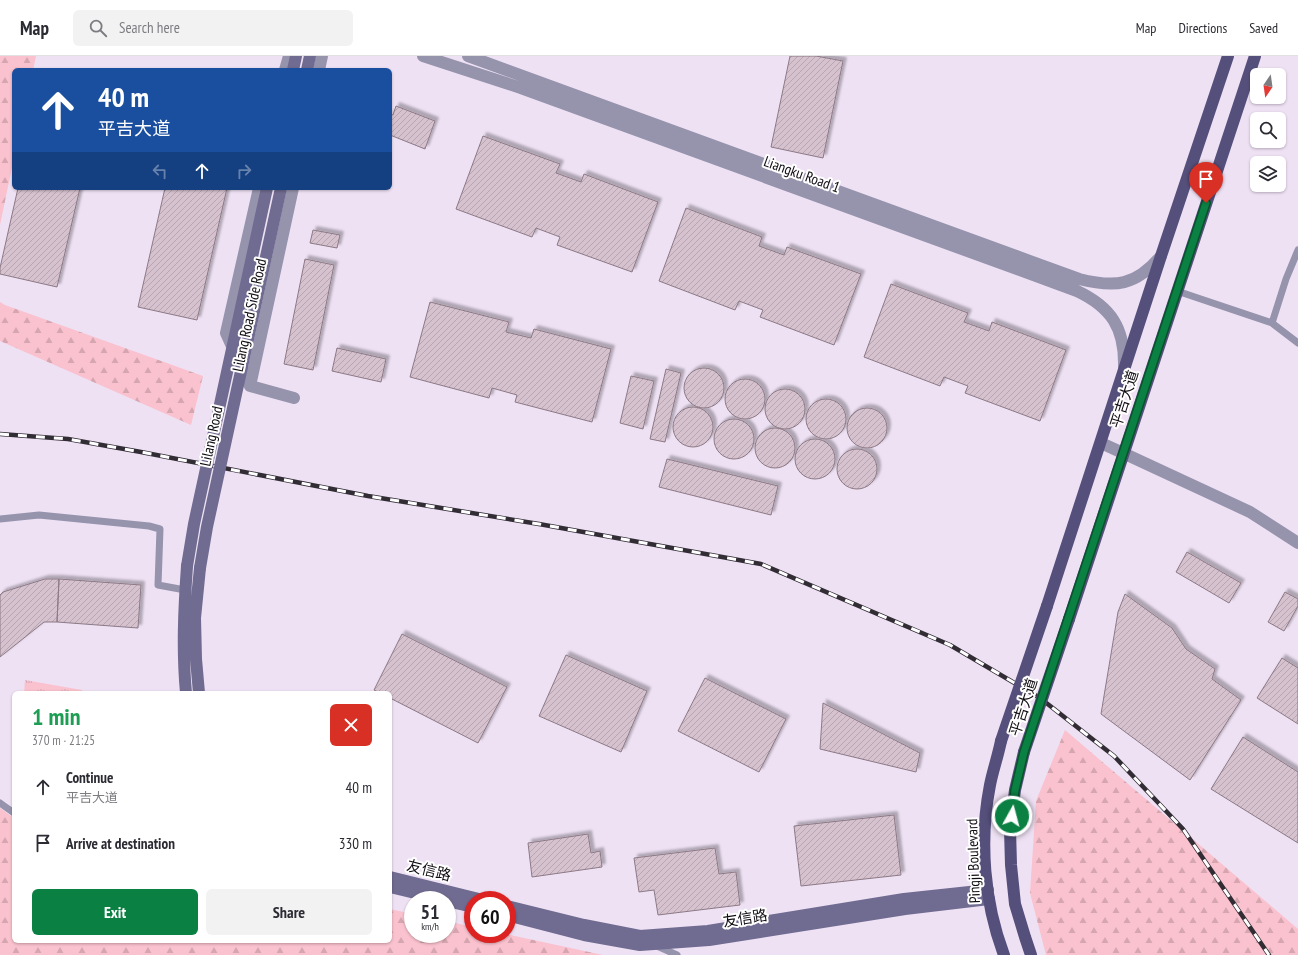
<!DOCTYPE html>
<meta charset="utf-8">
<style>
body{margin:0;font-family:"PT Sans Narrow","Noto Sans SC",sans-serif;background:#f2f2f3;color:#2b2b33;height:100vh;display:flex;flex-direction:column;font-size:15px;white-space:nowrap}
*{box-sizing:border-box;margin:0}
p{font-size:13px;color:#7c7c81}
.icon{flex:none;width:22px;height:22px;fill:none;stroke:currentColor;stroke-width:2;stroke-linecap:round;stroke-linejoin:round}
.map{position:relative;flex:1;overflow:hidden}
.panel{position:absolute;left:12px;top:635px;width:380px;height:252px;display:flex;flex-direction:column;background:#fff;border-radius:6px;box-shadow:0 1px 3px #0004}
.panel>*{flex:none}
.banner{position:absolute;left:12px;top:12px;width:380px;height:122px;border-radius:6px;box-shadow:0 1px 3px #0004;background:#1a4fa0;color:#fff;overflow:hidden}
.needle{width:26px;rotate:193deg}
.controls{position:absolute;left:1250px;top:12px;display:grid;gap:8px}
.controls a{display:grid;place-items:center;width:36px;height:36px;border-radius:6px;background:#fff;box-shadow:0 1px 3px #0004;font-size:20px}
.speed{position:absolute;left:404px;top:835px;display:flex;gap:8px;font-size:20px;font-weight:700;text-align:center}
.speed>*{display:grid;place-content:center;width:52px;height:52px;border-radius:50%;background:#fff;box-shadow:0 1px 3px #0004;line-height:1}
.speed small{font-size:10px;font-weight:400}
.speed .limit{border:6px solid #d22;background:#fff;color:#111}
.pin{position:absolute;display:grid;place-items:center;width:34px;height:34px;color:#fff;margin:-41px -17px;border-radius:50% 50% 50% 0;rotate:-45deg;box-shadow:0 0 4px #0007}
.pin .icon{rotate:45deg}
.me{position:absolute;width:44px;margin:-22px;rotate:7deg;stroke-linejoin:round;filter:drop-shadow(0 0 3px #0008)}
.turn{display:flex;align-items:center;gap:14px;height:84px;padding:0 20px;font-size:18px}
.turn .icon{width:52px;height:52px;stroke-width:2.5}
.turn b{display:block;font-size:28px;line-height:34px}
.lanes{display:flex;align-items:center;height:38px;padding:0 20px;background:#0003;justify-content:center;gap:20px;direction:ltr}
.lanes .off{opacity:.35}
.round{display:grid;place-items:center;flex:none;width:42px;height:42px;border-radius:6px;background:#f2f2f3}
.summary{display:flex;align-items:center;justify-content:space-between;height:68px;padding:0 20px}
h1{font-size:24px;font-weight:700;line-height:30px;color:#1e9e55}
.cta{display:flex;gap:8px;margin-top:auto;padding:8px 20px}
.cta a{flex:1;height:46px;border-radius:6px;background:#0b8043;color:#fff;font-size:16px;font-weight:700;line-height:46px;text-align:center}
.cta a+a{background:#f2f2f3;color:#2b2b33}
ul{padding:0;list-style:none}
li{display:flex;align-items:center;gap:12px;height:56px;padding:0 20px}
li div{flex:1}
li b{display:block;font-size:15px}
li em{font-style:normal}
header{display:flex;align-items:center;gap:24px;box-sizing:border-box;height:56px;padding:0 20px;background:#fff;border-bottom:1px solid #e1e1e2}
header strong{font-size:19px}
nav{display:flex;gap:22px;margin-inline-start:auto;font-size:14px}
.search{width:280px;height:36px;background:#f2f2f3;display:flex;align-items:center;gap:10px;box-sizing:border-box;padding:0 14px;border-radius:6px;color:#7c7c81;font-size:15px}
.map>svg:first-child{display:block}
.grass{fill:url(#grass-tufts)}
.forest{fill:url(#forest-firs)}
.building{fill:url(#building-hatch);stroke:#8c7985;filter:url(#shadow)}
.lines{fill:none;stroke-linecap:round;stroke-linejoin:round}
.lane{stroke:#9693ad;stroke-width:7}
.street{stroke:#9693ad;stroke-width:12}
.secondary{stroke:#706b90;stroke-width:12}
.primary{stroke:#554f7b;stroke-width:12}
.rail-casing{stroke:#322d35;stroke-width:4.5}
.rail{stroke:#fff;stroke-width:3;stroke-dasharray:9;stroke-linecap:butt}
.secondary-bridge{stroke:#706b90;stroke-width:12}
.primary-bridge{stroke:#554f7b;stroke-width:12}
.route-casing{stroke:#07532c;stroke-width:10}
.route{stroke:#0b8043;stroke-width:7}
.labels{text-anchor:middle;dominant-baseline:central;stroke-width:4;stroke-linejoin:round;paint-order:stroke}
.street-label{font-size:15px;fill:#100c12;stroke:#fff}
</style>
<header>
<strong>Map</strong>
<div class="search"><svg class="icon" aria-label="search" viewBox="0 0 24 24"><circle cx="10" cy="10" r="6"/><path d="M15 15l6 6"/></svg>Search here</div>
<nav><a>Map</a><a>Directions</a><a>Saved</a></nav>
</header>
<div class="map">
<svg width="1298" height="899" viewBox="0 0 1298 899">
<defs>
<pattern id="grass-tufts" width="24" height="20" patternUnits="userSpaceOnUse"><rect width="24" height="20" fill="#fac2ce"/><path d="M3 7l-1-3M5 7V3M7 7l1-3M15 17l-1-3M17 17v-4M19 17l1-3" fill="none" stroke="#d5a6b0"/></pattern>
<pattern id="forest-firs" width="22" height="20" patternUnits="userSpaceOnUse"><rect width="22" height="20" fill="#fac2ce"/><path d="M5 1l3.5 6h-7zM16 11l3.5 6h-7z" fill="#d5a6b0"/></pattern>
<pattern id="building-hatch" width="6" height="6" patternUnits="userSpaceOnUse"><rect width="6" height="6" fill="#d6c2cf"/><path d="M-1 1l2-2M0 6l6-6M5 7l2-2" fill="none" stroke="#b7a6b1"/></pattern>
<filter id="shadow"><feDropShadow dx="3.5" dy="-3.5" stdDeviation="1" flood-color="#0004"/></filter>
</defs>
<rect width="100%" height="100%" fill="#eee1f4"/>
<path class="grass" d="M25 624 82 634V637H24Z"/>
<path class="forest" d="M0 0H36L33 14H14V102L0 169Z
M0 246 5 249 203 320 191 369 0 285Z
M1065 674 1298 873V899H1046L1030 837 1036 745Z
M0 752 14 762V885H390V853L413 858V878H447V865L473 871V878H506L603 899H0Z"/>
<path class="building" d="M790 0H816L843 5 823 102 771 91Z
M396 50 435 65 425 93 390 79V58L393 59Z
M483 80 560 108 556 117 581 126 584 118 658 146 632 216 557 189 560 181 536 172 532 181 456 153Z
M18 132H80L57 231 0 218V212Z
M165 132H227L197 264 138 251Z
M686 152 762 181 759 190 784 199 787 191 861 218 834 289 760 261 763 254 739 245 735 254 659 225Z
M313 174 340 179 337 192 310 187Z
M305 203 334 209 313 314 284 308Z
M891 228 968 257 964 266 989 275 992 266 1066 294 1040 365 965 337 968 330 944 321 940 330 864 301Z
M430 246 509 266 506 276 531 282 534 273 611 293 592 366 515 346 517 339 492 332 489 342 410 321Z
M337 292 386 303 381 326 332 315Z
M684 332a20 20 0 1 1 40 0a20 20 0 1 1-40 0Z
M666 313 681 317 665 386 650 383Z
M631 320 654 325 643 373 620 367Z
M725 343a20 20 0 1 1 40 0a20 20 0 1 1-40 0Z
M765 353a20 20 0 1 1 40 0a20 20 0 1 1-40 0Z
M806 363a20 20 0 1 1 40 0a20 20 0 1 1-40 0Z
M673 371a20 20 0 1 1 40 0a20 20 0 1 1-40 0Z
M847 372a20 20 0 1 1 40 0a20 20 0 1 1-40 0Z
M714 383a20 20 0 1 1 40 0a20 20 0 1 1-40 0Z
M755 392a20 20 0 1 1 40 0a20 20 0 1 1-40 0Z
M795 403a20 20 0 1 1 40 0a20 20 0 1 1-40 0Z
M837 413a20 20 0 1 1 40 0a20 20 0 1 1-40 0Z
M667 403 778 430 771 459 659 431Z
M1187 496 1241 527 1229 547 1176 516Z
M45 523H59L57 566H44L0 601V539L3 536Z
M59 523 141 529 138 572 57 566Z
M1285 536 1298 543V550L1284 575 1268 566Z
M1125 538 1172 572 1186 593 1215 613 1212 623 1241 644 1190 724 1101 658 1118 556Z
M402 578 507 631 478 687 390 642V637H380L374 634Z
M566 599 647 635 621 696 539 660Z
M1282 602 1298 612V668L1257 642Z
M705 622 786 663 759 716 678 675Z
M823 647 920 697 916 716 820 693Z
M1243 681 1298 716V787L1211 733Z
M894 759 901 819 801 830 794 770Z
M588 778 591 797 600 795 602 811 532 821 528 787Z
M715 792 719 818 736 816 740 849 658 859 654 834 639 836 634 802Z"/>
<g class="lines">
<path class="lane" d="M1298 194 1286 223 1272 267 1298 287
M1177 235 1272 267
M0 463 39 459 149 470 160 473 158 529 185 534
M0 747 14 757
M657 890 677 899"/>
<path class="street" d="M423 0 521 32 1077 235C1111 251 1125 272 1124 311
M468 0 1079 223C1115 232 1136 230 1161 200
M285 14 289 0
M319 14 322 0
M250 330 226 277 259 132
M250 330 293 132
M250 330 294 342
M1101 387 1123 397 1250 456 1298 487"/>
<path class="secondary" d="M293 14 296 0
M307 14 310 0
M186 637C182 594 184 553 187 510
M199 637 196 603 195 562 200 512
M390 821 483 844
M390 831 444 844
M447 845 473 851
M507 850 584 869 640 880 708 875 904 843 988 834
M507 859 584 879 640 889 709 884 905 853 989 843"/>
<path class="primary" d="M1047 550 1161 200 1228 0
M1069 563 1255 0
M1001 685C998 700 993 714 990 729 979 785 984 846 1004 899
M1024 696 1015 734 1010 773 1011 809 1015 848 1025 881 1031 899"/>
<g class="rail-casing">
<path id="rail" d="M0 378 68 383 141 396 368 440 539 468 761 508 950 589 1040 642 1114 700 1183 773 1269 899"/>
</g>
<use href="#rail" class="rail"/>
<path class="secondary-bridge" d="M187 510 194 468 267 132
M200 512 207 471 281 132"/>
<path class="primary-bridge" d="M1001 685 1047 550
M1024 696 1069 563"/>
</g>
<g class="lines">
<g class="route-casing">
<path id="route" d="M1012 760 1015 734 1024 696 1206 147"/>
</g>
<use href="#route" class="route"/>
</g>
<g class="labels">
<g class="street-label">
<text transform="translate(802 118) rotate(20)">Liangku Road 1</text>
<text transform="translate(249 259) rotate(-78)">Lilang Road Side Road</text>
<text transform="translate(1124 343) rotate(-72)">平吉大道</text>
<text transform="translate(211 380) rotate(-78)">Lilang Road</text>
<text transform="translate(1023 651) rotate(-72)">平吉大道</text>
<text transform="translate(973 805) rotate(-92)">Pingji Boulevard</text>
<text transform="translate(429 814) rotate(14)">友信路</text>
<text transform="translate(745 862) rotate(-9)">友信路</text>
</g>
</g>
</svg>
<div class="controls">
<a><svg class="needle" viewBox="-14 -14 28 28"><path d="M0-13l5 13h-10z" fill="#e53935"/><path d="M0 13l5-13h-10z" fill="#7c7c81"/></svg></a>
<a><svg class="icon" aria-label="search" viewBox="0 0 24 24"><circle cx="10" cy="10" r="6"/><path d="M15 15l6 6"/></svg></a>
<a><svg class="icon" aria-label="layers" viewBox="0 0 24 24"><path d="M12 4l9 5-9 5-9-5zM3 14l9 5 9-5"/></svg></a>
</div>
<div class="speed"><div>51<small>km/h</small></div><div class="limit">60</div></div>
<div class="pin" style="left:1206px;top:147px;background:#d93025"><svg class="icon" aria-label="arrive" viewBox="0 0 24 24"><path d="M6 21V4h12l-3 4 3 4H6"/></svg></div>
<svg class="me" style="left:1012px;top:760px" viewBox="-20 -20 40 40"><circle r="17" fill="#0b8043" stroke="#fff" stroke-width="3"/><path d="M0-11L8 9 0 5-8 9z" fill="#fff"/></svg>
<div class="banner">
<div class="turn"><svg class="icon" aria-label="ahead" viewBox="0 0 24 24"><path d="M12 20V5M6 11l6-6 6 6"/></svg><div><b>40 m</b>平吉大道</div></div>
<div class="lanes"><svg class="icon off" aria-label="left" viewBox="0 0 24 24"><path d="M17 20v-9H6M10 6l-5 5 5 5"/></svg><svg class="icon" aria-label="ahead" viewBox="0 0 24 24"><path d="M12 20V5M6 11l6-6 6 6"/></svg><svg class="icon off" aria-label="right" viewBox="0 0 24 24"><path d="M7 20v-9h11M14 6l5 5-5 5"/></svg></div>
</div>
<section class="panel">
<div class="summary"><div><h1>1 min</h1><p>370 m · 21:25</p></div><a class="round" style="background:#d93025;color:#fff"><svg class="icon" aria-label="close" viewBox="0 0 24 24"><path d="M6 6l12 12M18 6L6 18"/></svg></a></div>
<ul>
<li><svg class="icon" aria-label="ahead" viewBox="0 0 24 24"><path d="M12 20V5M6 11l6-6 6 6"/></svg><div><b>Continue</b><p>平吉大道</p></div><em>40 m</em></li>
<li><svg class="icon" aria-label="arrive" viewBox="0 0 24 24"><path d="M6 21V4h12l-3 4 3 4H6"/></svg><div><b>Arrive at destination</b></div><em>330 m</em></li>
</ul>
<div class="cta"><a>Exit</a><a>Share</a></div>
</section>
</div>
